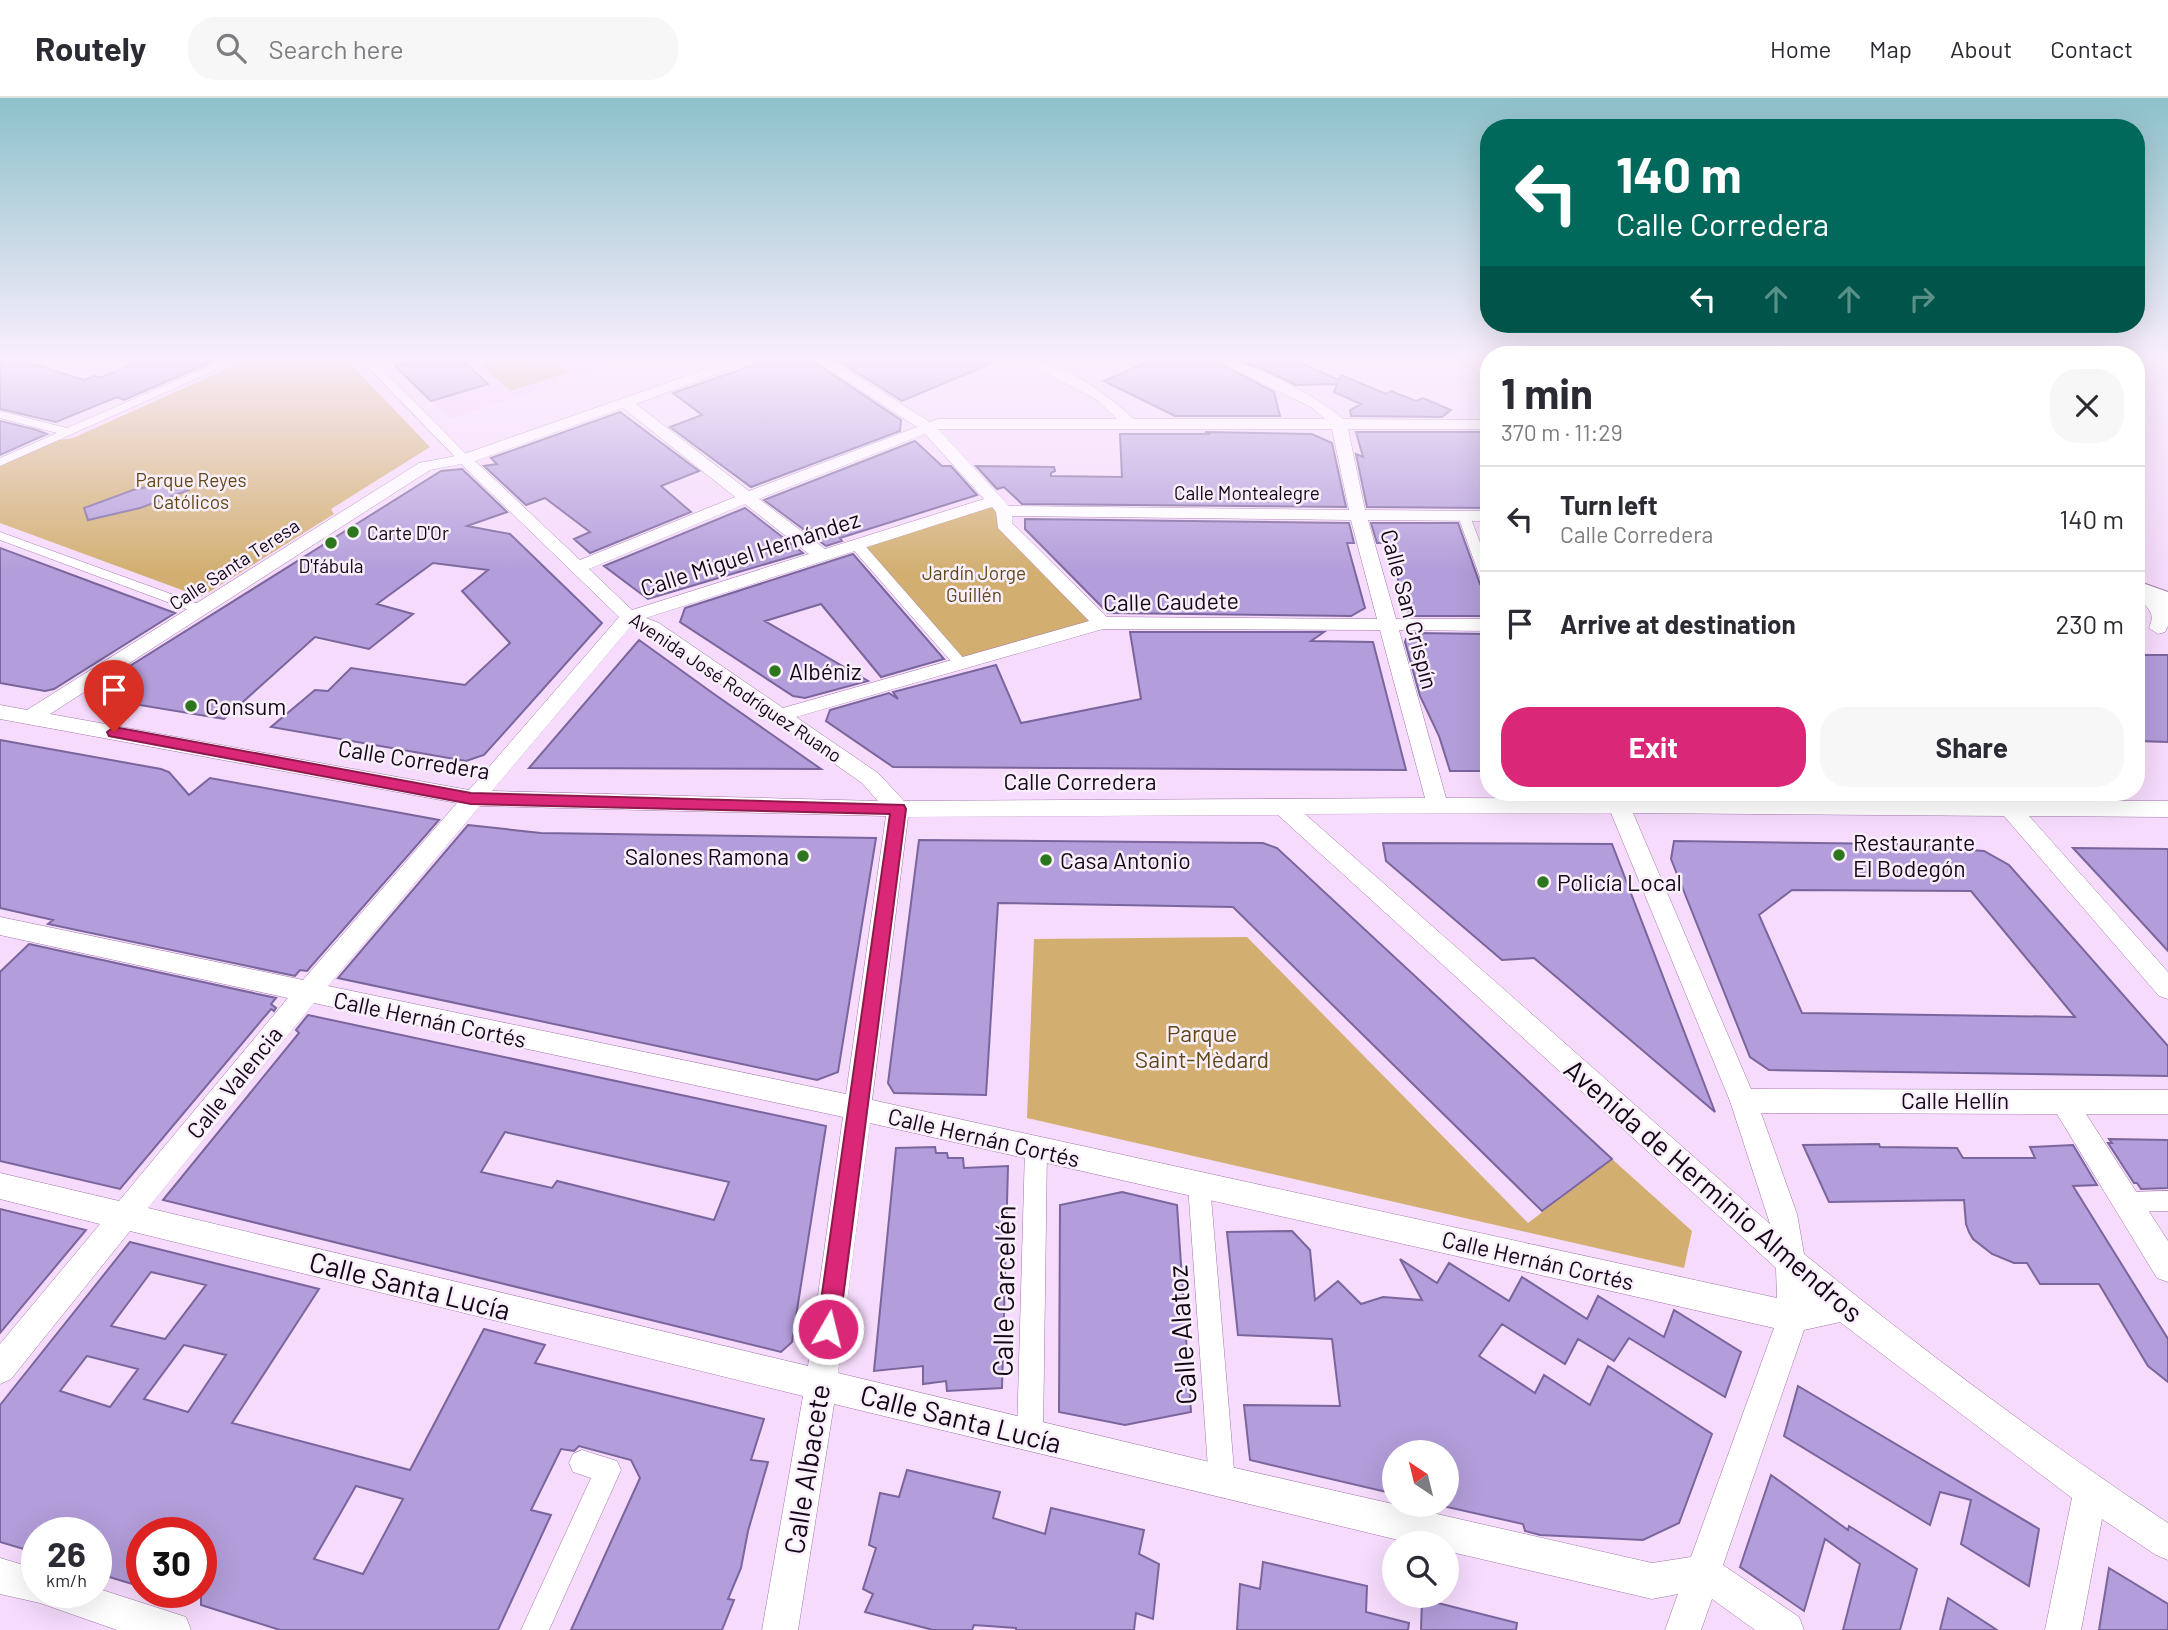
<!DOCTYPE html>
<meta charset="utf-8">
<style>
body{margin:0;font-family:Barlow,sans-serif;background:#f7f7f7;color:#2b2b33;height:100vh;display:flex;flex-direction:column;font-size:26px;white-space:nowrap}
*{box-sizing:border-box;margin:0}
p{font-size:23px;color:#7c7c81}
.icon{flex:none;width:38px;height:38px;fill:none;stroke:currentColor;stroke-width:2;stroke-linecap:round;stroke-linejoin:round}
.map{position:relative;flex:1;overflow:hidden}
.drawer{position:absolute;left:1480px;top:248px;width:665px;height:455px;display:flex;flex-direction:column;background:#fff;border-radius:28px;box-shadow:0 7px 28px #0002}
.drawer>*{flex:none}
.hud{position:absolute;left:1480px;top:21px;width:665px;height:214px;border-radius:28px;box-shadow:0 7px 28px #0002;background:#00695c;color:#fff;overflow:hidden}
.needle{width:46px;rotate:325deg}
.buttons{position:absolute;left:1382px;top:1342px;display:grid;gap:14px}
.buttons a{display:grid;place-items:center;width:77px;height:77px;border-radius:50%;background:#fff;box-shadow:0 7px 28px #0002;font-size:35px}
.speed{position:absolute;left:21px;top:1419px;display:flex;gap:14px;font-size:35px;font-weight:700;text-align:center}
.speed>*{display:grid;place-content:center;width:91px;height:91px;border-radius:50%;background:#fff;box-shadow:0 7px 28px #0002;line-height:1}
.speed small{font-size:18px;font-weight:400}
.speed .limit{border:10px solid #d22;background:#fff;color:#111}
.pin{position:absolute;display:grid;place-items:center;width:60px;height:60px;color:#fff;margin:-72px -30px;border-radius:50% 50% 50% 0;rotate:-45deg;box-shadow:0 0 7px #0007}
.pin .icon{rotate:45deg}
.me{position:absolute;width:77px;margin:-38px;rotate:8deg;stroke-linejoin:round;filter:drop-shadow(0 0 5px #0008)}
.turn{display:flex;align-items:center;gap:24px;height:147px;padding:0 21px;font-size:32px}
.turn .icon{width:91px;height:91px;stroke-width:2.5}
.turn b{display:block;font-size:49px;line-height:60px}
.lanes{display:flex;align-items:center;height:66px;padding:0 21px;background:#0003;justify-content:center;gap:35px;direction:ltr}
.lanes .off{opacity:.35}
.round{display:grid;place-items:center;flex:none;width:74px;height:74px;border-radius:28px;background:#f7f7f7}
.summary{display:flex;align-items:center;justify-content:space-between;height:119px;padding:0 21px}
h1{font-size:42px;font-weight:700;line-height:52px}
.button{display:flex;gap:14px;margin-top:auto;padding:14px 21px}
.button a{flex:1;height:80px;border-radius:28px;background:#db2777;color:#fff;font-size:28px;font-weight:700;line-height:80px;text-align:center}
.button a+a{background:#f7f7f7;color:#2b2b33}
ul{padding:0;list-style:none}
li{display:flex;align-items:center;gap:21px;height:105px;padding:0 21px;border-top:2px solid #e1e1e2}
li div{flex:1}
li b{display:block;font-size:26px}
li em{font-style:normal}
header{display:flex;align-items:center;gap:42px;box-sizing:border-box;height:98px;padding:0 35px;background:#fff;border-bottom:2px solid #e1e1e2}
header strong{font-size:33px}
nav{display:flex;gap:38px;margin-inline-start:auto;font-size:24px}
.search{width:490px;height:63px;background:#f7f7f7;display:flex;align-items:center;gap:18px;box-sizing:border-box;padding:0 24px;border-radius:28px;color:#7c7c81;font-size:26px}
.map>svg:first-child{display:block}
.built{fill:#f4cbfc}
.green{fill:#d2af71}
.building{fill:#b39dda;stroke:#7a659d;stroke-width:2;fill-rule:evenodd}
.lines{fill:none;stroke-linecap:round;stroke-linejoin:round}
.pedestrian-casing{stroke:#a277aa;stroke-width:1}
.minor-casing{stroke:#a277aa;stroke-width:1}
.primary-casing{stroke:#a277aa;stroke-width:2}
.pedestrian{fill:#fff;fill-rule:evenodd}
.minor{fill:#fff;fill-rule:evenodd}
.primary{fill:#fff;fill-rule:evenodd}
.route{fill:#db2777;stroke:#8e194d;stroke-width:2}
.poi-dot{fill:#2c771d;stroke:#f8effa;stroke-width:2.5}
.labels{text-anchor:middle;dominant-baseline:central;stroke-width:5;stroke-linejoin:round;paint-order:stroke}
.far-park-label{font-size:19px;fill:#614818;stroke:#f8effa}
.far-street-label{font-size:19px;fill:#140517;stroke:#f8effa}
.far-poi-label{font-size:19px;fill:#140517;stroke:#f8effa;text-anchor:start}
.street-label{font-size:23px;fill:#140517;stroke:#f8effa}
.poi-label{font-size:23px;fill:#140517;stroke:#f8effa;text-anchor:start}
.park-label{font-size:23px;fill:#614818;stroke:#f8effa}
.near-street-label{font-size:28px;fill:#140517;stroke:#f8effa}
</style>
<header>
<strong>Routely</strong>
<div class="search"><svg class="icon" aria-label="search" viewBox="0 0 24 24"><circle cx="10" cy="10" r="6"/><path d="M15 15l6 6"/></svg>Search here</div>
<nav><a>Home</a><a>Map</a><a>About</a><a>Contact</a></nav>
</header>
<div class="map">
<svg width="2168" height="1532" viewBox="0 0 2168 1532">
<rect width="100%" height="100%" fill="#f6dbfc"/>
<path class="built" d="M388 260H633L450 321Z"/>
<path class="green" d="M251 260H345L430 349 331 411 334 416 201 499 0 425V368L59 342 73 340Z
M474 260H535L543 267 554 264 567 275 510 293Z
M995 403 1004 426 1102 525 961 566 856 446Z
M1247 839 1528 1125 1612 1061 1692 1133 1684 1170 1027 1020 1034 841Z"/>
<path class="building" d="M0 260H14L84 282 95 278 100 280 147 260H220L124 302 117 299 56 324 0 311Z
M422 260H460L488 286 431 303 395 268Z
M774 260H808L901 322 900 333 751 389 670 329 702 317 673 295Z
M834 260H1002V261L902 303Z
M1156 260H1209L1274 294 1280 318H1175L1104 283Z
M1232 260H1289L1339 282 1341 277 1386 296 1391 293 1416 303 1423 300 1451 312 1442 319 1351 318 1350 312 1361 306 1334 294 1337 286 1296 287 1263 271Z
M620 314 699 373 661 388 691 414 590 455 574 441 590 434 545 400 526 407 484 368 497 366 491 360Z
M0 323 37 332 47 336 0 357Z
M1205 334 1312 336 1332 345 1346 409 1022 406 1004 389 997 391 976 368 1054 369 1055 373 1051 375V378L1122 379 1120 336H1210Z
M1356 334H1489V410L1367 409 1356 356 1363 359Z
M915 343 942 368H951L977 397 840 440 842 443 826 448 764 402Z
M462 371 507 414 467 428 510 436 602 525 484 657 466 663 271 629 315 592 328 593 351 570 465 587 510 545 462 493 488 472 433 465 377 506 413 516 369 551 315 539 224 621 91 599 90 593 441 373Z
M185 381 189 392 140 410 88 422 84 410 133 392Z
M745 410 803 455 648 501 604 468Z
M1025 421 1349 425 1354 445H1347L1365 510 1351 518 1108 515 1025 431Z
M1371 425H1458L1480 486 1489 492V518H1409L1387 445H1377Z
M0 450 94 485 175 515 54 591 45 593 0 585Z
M853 456 944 561 881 579 821 506 765 523 868 583 805 600 793 598 680 524 685 510Z
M1130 534H1324L1311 543 1373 544 1406 672 893 669 826 623 830 612 889 595 898 601 893 594 996 567 1021 625 1141 601Z
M1414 535 1489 536V673H1450L1439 638 1420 598 1405 544 1406 541H1416Z
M639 542 714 596 821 671 529 670Z
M2137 557H2168V644L2137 643Z
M0 642 161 671 169 674 189 697 210 680 439 722 307 873 300 872 295 878 48 826 53 822 0 810Z
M468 727 541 735 876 740 838 974 817 982 338 880Z
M919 742 1263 745 1277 750 1612 1061 1542 1113 1233 809 998 805 986 997 894 995 888 985Z
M1674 743 1895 746 1984 753 2009 767 2168 948V978L1769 972 1750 959 1671 761ZM1792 792 1971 793 2075 919 1802 915 1759 817Z
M1383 745 1612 746 1715 1014 1534 860 1502 862 1386 763Z
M2073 750 2168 751V853L2113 793Z
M29 846 276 900 271 906 276 910 274 913 271 911 120 1091 0 1063V874Z
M308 917 826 1028 792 1244 781 1254 163 1102 299 935 296 932ZM505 1034 594 1054 729 1084 714 1122 557 1083 552 1090 481 1074Z
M2109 1041 2168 1042V1090L2141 1091 2137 1085H2134L2108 1045H2112Z
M1879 1046 1880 1049 1957 1050 1963 1060H2035L2030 1049 2073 1047 2097 1087 2073 1088 2168 1241V1284L2148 1268 2099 1186H2040L2027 1165H2014L1992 1156 1973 1141 1969 1134 1966 1126 1964 1102 1829 1104 1803 1047Z
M935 1049 936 1055H947L948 1060H963L964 1070 1008 1068 1002 1290 947 1293 946 1283 923 1286V1268L874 1273 896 1050Z
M1122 1094 1177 1107 1191 1314 1125 1327 1059 1314 1060 1107Z
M0 1111 86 1132 0 1235Z
M1292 1133 1310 1152 1315 1202 1338 1183 1361 1206 1383 1199 1422 1202 1400 1161 1437 1185 1449 1165 1509 1203 1522 1179 1587 1221 1598 1198 1664 1239 1674 1212 1741 1254 1725 1299 1629 1240 1614 1263 1578 1241 1565 1266 1502 1226 1479 1258 1535 1295 1544 1277 1590 1307 1608 1268 1712 1336 1679 1425 1643 1442 1540 1437 1525 1433 1523 1426 1447 1409V1354H1395V1396L1250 1362 1244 1307 1340 1308 1332 1241 1238 1237 1227 1134Z
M130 1144 319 1191 232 1325 410 1372 484 1231 545 1247 535 1265 764 1321 751 1362 768 1364 748 1433 741 1470 728 1501 734 1502 722 1532H571L640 1380 631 1362 579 1348 574 1353 561 1351 531 1412 551 1417 498 1532H280L201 1507V1435H142V1489L96 1475V1435H37V1455L0 1444V1307ZM151 1174 206 1187 165 1241 111 1228ZM184 1247 226 1257 188 1314 144 1301ZM87 1258 138 1271 110 1309 60 1293ZM356 1388 403 1401 363 1476 314 1461Z
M1798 1288 2039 1431 2029 1488 1961 1446 1971 1402 1940 1394 1930 1427 1784 1338Z
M907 1372 1000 1394 993 1420 1045 1436 1051 1410 1144 1432 1139 1456 1159 1466 1153 1521 1136 1515 1134 1532H1016V1530L974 1527 972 1532H933L865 1514 873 1496 863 1491 876 1450 869 1447 880 1395 899 1399Z
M1771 1377 1848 1432 1849 1428 1917 1471 1900 1532H1843L1860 1466 1825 1441 1804 1513 1740 1469Z
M1263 1464 1367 1488 1366 1514 1409 1525 1408 1532H1237L1240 1486 1260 1491Z
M2109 1470 2168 1506V1532H2099Z
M1948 1500 1997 1532H1940Z
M1422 1501 1517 1525 1516 1532H1421Z"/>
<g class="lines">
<g class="pedestrian-casing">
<path id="pedestrian" d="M228 260H243L0 368V360L57 335 0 320V313L67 330Z
M359 260H371L468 358V364H460Z
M1449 260H1464L1489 271V278Z
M1464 414 1470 418 1489 468V489L1482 485 1458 418Z
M0 434 207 509 209 512 207 515H197L0 442Z
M856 442 861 443 966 563 968 566 966 569H956L851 449 849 446Z
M1036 1041 1044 1044 1047 1051 1043 1336 1039 1345 1030 1349 1021 1345 1017 1336 1025 1051 1028 1044Z
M1199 1077 1207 1080 1210 1087 1235 1384 1231 1393 1222 1397 1213 1393 1209 1384 1188 1087 1191 1080Z
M2168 1093V1113L2126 1114 2118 1111 2115 1104 2118 1097 2126 1094Z
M582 1352 617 1363 621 1372 549 1532H521L591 1380 573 1374 569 1365 573 1356Z"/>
</g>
<g class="minor-casing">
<path id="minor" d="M738 260H760L636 306 749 393 917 329 811 260H828L930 324 938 321H1117L1097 302 1018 260C1058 260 1106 295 1134 321H1325L1311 309 1211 260C1248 260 1315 297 1343 321L1489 322V331H1348L1365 412 1489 413V423L1368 422 1396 521H1489V533L1399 532 1446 700 2168 703V719L2029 718 2168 874V901L2159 898 2004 718 1633 715 1751 991 2168 992V1016H2086L2168 1143V1184L2157 1180 2057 1016 1761 1015 1797 1116 1804 1156C1921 1251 2043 1342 2168 1425V1462L2156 1457 2102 1421 2081 1532H2045L2072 1400 1840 1224 1804 1232 1723 1467 1799 1519 1804 1532H1755L1712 1501 1701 1532H1665L1678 1496 1652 1501 1447 1453V1446H1415L834 1306 798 1532H762L803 1298 130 1133 11 1281 0 1286V1246L100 1126 0 1101V1075L119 1103 288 900 0 837V819L303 882 457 705 0 621V607L27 612 419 365 461 357ZM623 310 735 399 580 462 475 363ZM938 331H1332L1349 412 1009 408ZM925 336 984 401 825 451 759 401ZM461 366 619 519 469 692 50 616 430 372ZM745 406 809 456 632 512 589 471ZM992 409 996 414 998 430 1089 523 783 610 659 525 646 520ZM1012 418 1351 422 1377 521 1107 519 1012 425ZM632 527 645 533 862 685 878 703 492 693ZM1103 531 1380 532 1425 700 904 703 878 675 796 619ZM480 708 886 718 846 996 328 888ZM1611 715 1730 1003 1770 1126 1305 716ZM1278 717 1776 1170 1777 1200 872 1002 908 719ZM314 905 843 1019 808 1268 148 1110ZM870 1025 1774 1230 1691 1459 1652 1465 1222 1367 838 1275Z
M2137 488 2146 489 2168 508V528L2165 534 2158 536 2149 530C2156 514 2148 510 2137 500Z
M0 1460 37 1471V1494H96V1490L186 1519 191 1532H117L40 1505 0 1496Z"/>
</g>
<g class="primary-casing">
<path id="primary" d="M2137 483 2168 494V512L2137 501Z"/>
</g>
<use href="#pedestrian" class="pedestrian"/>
<use href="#minor" class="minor"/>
<use href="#primary" class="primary"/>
</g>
<linearGradient id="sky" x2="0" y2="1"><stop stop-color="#8dc1ca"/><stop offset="0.55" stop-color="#fbeffe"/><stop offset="1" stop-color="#fbeffe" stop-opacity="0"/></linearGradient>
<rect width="2168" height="475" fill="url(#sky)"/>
<path class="route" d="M114 629 471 695 904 707 906 711 839 1231 836 1238 828 1242 821 1238 817 1231 890 716 471 706 109 638 107 634Z"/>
<g class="poi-dot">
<circle cx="353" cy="434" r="7"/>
<circle cx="331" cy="445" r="7"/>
<circle cx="775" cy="573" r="7"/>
<circle cx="191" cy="608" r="7"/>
<circle cx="1839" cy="757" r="7"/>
<circle cx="803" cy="758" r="7"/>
<circle cx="1046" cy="762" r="7"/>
<circle cx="1543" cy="784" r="7"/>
</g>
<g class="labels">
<g class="far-park-label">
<text x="191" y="381">Parque Reyes<tspan x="191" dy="22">Católicos</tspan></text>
<text x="974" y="474">Jardín Jorge<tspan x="974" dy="22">Guillén</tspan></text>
</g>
<g class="far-street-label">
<text x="1247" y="394">Calle Montealegre</text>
<text transform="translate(234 466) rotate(-33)">Calle Santa Teresa</text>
<text transform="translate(736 589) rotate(34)">Avenida José Rodríguez Ruano</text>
</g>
<g class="far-poi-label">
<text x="367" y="434">Carte D'Or</text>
<text x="331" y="467" text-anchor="middle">D'fábula</text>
</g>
<g class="street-label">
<text transform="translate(750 455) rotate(-18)">Calle Miguel Hernández</text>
<text transform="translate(1171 503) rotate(-1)">Calle Caudete</text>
<text transform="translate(1410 511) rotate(75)">Calle San Crispín</text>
<text transform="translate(414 661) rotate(9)">Calle Corredera</text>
<text x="1080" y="683">Calle Corredera</text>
<text transform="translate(430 921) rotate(12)">Calle Hernán Cortés</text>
<text transform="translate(234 984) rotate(-51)">Calle Valencia</text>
<text x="1955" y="1002">Calle Hellín</text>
<text transform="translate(984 1039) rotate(13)">Calle Hernán Cortés</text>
<text transform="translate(1538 1162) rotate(13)">Calle Hernán Cortés</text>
</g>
<g class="poi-label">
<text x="789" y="573">Albéniz</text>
<text x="205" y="608">Consum</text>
<text x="1853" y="744">Restaurante<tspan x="1853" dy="26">El Bodegón</tspan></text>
<text x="789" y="758" text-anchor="end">Salones Ramona</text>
<text x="1060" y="762">Casa Antonio</text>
<text x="1557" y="784">Policía Local</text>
</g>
<g class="park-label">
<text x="1202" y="935">Parque<tspan x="1202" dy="26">Saint-Mèdard</tspan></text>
</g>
<g class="near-street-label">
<text transform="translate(1714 1092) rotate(41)">Avenida de Herminio Almendros</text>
<text transform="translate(410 1187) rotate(14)">Calle Santa Lucía</text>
<text transform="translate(1003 1193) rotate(-89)">Calle Carcelén</text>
<text transform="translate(1181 1237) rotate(-94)">Calle Alatoz</text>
<text transform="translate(961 1320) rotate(14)">Calle Santa Lucía</text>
<text transform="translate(806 1371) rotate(-81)">Calle Albacete</text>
</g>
</g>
</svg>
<div class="buttons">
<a><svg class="needle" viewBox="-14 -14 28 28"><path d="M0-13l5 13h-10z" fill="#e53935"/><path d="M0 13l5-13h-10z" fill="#7c7c81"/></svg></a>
<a><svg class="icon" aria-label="search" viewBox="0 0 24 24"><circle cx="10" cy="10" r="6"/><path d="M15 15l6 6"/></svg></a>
</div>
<div class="speed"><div>26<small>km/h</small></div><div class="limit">30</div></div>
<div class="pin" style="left:114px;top:634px;background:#d93025"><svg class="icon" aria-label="arrive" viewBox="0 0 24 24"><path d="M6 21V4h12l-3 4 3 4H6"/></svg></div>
<svg class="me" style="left:828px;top:1231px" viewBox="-20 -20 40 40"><circle r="17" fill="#db2777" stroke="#fff" stroke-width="3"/><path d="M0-11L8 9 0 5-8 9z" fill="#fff"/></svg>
<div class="hud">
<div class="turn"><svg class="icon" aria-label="left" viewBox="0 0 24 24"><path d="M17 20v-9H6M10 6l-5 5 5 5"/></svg><div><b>140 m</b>Calle Corredera</div></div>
<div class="lanes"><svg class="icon" aria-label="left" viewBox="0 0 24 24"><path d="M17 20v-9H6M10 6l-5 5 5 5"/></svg><svg class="icon off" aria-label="ahead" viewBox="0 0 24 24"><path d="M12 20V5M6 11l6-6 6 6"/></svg><svg class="icon off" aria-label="ahead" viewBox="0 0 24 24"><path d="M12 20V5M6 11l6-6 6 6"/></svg><svg class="icon off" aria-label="right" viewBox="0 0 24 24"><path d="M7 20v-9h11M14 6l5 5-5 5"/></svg></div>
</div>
<section class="drawer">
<div class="summary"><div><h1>1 min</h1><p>370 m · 11:29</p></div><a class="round"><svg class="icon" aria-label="close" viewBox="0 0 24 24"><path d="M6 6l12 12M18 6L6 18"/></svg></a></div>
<ul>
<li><svg class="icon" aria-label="left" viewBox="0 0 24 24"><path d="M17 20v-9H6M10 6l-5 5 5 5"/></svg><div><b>Turn left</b><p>Calle Corredera</p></div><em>140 m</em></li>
<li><svg class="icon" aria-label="arrive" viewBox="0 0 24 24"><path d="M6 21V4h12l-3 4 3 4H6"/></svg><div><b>Arrive at destination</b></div><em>230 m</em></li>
</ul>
<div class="button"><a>Exit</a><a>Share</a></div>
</section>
</div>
